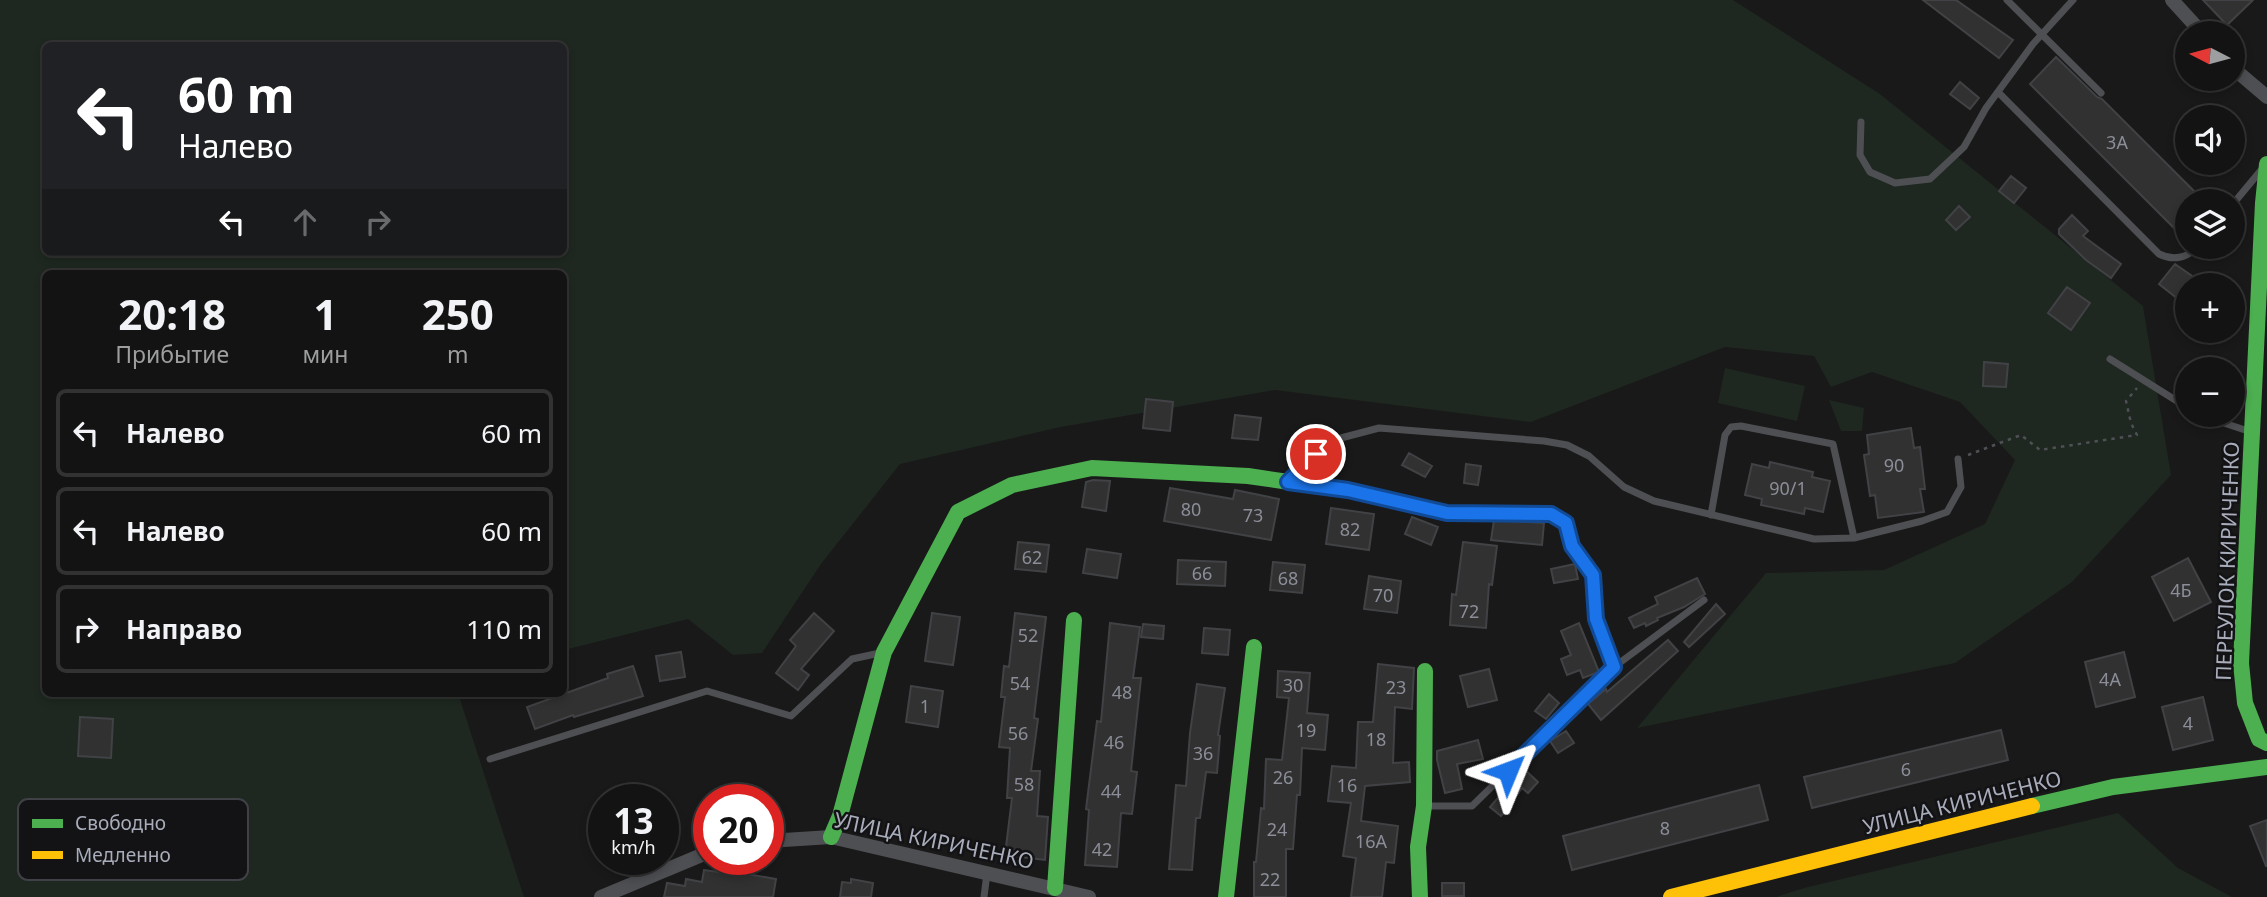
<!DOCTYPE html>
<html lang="ru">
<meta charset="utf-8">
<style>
body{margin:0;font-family:"Noto Sans",sans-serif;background:#202021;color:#f1f3f6;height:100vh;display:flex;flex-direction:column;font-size:26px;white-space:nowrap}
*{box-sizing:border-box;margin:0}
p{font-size:23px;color:#9d9ea0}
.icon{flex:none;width:38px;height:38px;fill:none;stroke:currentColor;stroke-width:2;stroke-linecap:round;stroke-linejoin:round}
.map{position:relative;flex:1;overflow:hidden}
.sheet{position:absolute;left:42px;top:270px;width:525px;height:427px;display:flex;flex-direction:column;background:#131313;border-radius:10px;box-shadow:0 4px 10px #0003,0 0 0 2px #323233}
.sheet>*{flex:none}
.hud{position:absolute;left:42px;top:42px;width:525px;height:214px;border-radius:10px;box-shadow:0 4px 10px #0003,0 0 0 2px #323233;background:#202124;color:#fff;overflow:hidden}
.needle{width:46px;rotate:276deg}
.fabs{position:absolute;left:2175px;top:21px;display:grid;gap:14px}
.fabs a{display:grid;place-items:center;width:70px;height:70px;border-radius:50%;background:#131313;box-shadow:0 4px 10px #0003,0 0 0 2px #323233;font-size:35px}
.speed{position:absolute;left:588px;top:784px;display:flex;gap:14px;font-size:35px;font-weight:700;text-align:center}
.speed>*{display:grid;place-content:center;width:91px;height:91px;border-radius:50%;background:#131313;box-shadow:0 4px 10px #0003,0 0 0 2px #323233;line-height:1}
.speed small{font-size:18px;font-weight:400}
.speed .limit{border:10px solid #d22;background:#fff;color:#111}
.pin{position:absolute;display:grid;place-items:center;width:60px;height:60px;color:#fff;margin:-30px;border:4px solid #fff;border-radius:50%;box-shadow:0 2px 7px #0007}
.me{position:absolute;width:77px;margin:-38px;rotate:46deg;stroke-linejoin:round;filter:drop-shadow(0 0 5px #0008)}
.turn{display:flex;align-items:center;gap:24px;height:147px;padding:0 21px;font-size:32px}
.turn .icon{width:91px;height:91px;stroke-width:2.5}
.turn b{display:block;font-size:49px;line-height:60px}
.lanes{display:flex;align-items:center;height:66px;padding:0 21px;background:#0003;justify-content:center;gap:35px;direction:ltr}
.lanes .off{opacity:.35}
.eta{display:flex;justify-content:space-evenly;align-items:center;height:119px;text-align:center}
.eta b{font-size:42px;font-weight:700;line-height:49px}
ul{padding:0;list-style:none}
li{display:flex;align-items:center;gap:21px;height:88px;margin:0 14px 10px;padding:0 7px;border:4px solid #323233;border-radius:10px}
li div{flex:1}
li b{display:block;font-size:26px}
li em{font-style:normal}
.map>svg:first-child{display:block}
.green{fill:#1e2720;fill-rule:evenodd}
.building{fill:#313131;stroke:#414245;stroke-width:2}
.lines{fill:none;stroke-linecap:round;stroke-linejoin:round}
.path{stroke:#4f5055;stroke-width:2.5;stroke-dasharray:3.5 5;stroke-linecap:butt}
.lane{stroke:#4e4f53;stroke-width:7}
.street{stroke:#4e4f53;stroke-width:14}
.fast{stroke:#4caf50;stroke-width:16}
.slow{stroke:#ffc107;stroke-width:16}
.route-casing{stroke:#114b97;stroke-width:18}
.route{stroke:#1a73e8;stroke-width:12}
.labels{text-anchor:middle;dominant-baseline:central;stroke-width:5;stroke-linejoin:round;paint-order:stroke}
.number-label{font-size:18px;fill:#8b8e98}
.street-label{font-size:21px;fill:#a9adbb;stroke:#131315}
.key{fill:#131315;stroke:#404147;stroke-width:2}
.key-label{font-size:19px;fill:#a9adbb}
</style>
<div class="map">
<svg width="2267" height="897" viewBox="0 0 2267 897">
<rect width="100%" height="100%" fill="#191919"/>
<path class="green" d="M0 0H1733L1880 94 2143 306 2171 475 2072 582 1955 663 1637 728 1766 573 1884 570 1985 524 2015 460 1960 402 1872 372 1831 387 1814 356 1725 347 1531 422 1275 390 1061 427 900 464 821 564 762 653 733 655 688 619 564 650V273H46V693H458L524 897H0ZM46 46H564V252H46Z
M1725 368 1805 386 1797 421 1718 403Z
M1829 400 1864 408 1862 431H1841Z
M2118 813 2178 868 2232 897H1776L1804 888Z"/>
<path class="building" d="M1923 0H1956L2013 40 1999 58Z
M2203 0H2253L2227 25Z
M2056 57 2097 97 2102 99 2204 201H2188V242L2030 84Z
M1960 82 1979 98 1970 109 1950 94Z
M2011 176 2026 188 2014 203 1999 191Z
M1959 206 1970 217 1956 230 1946 220Z
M2072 215 2088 231 2083 236 2121 264 2111 278 2086 260 2059 234V229Z
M2175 264 2205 285H2188V307L2159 284Z
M2067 287 2090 303 2071 330 2048 313Z
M1984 362 2008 364 2006 387 1983 386Z
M1146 399 1173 402 1170 431 1143 428Z
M1235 415 1261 418 1258 440 1232 438Z
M1911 428 1914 448 1920 447 1925 489H1920L1924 512 1878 518 1875 495 1870 496 1864 455 1869 454 1867 435Z
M1409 453 1432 466 1425 477 1402 465Z
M1770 462 1813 472 1812 477 1830 481 1823 512 1805 508 1804 514 1761 505 1762 499 1745 495 1752 464 1769 468Z
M1466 464 1481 466 1478 485 1464 483Z
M1093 480 1110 481 1106 511 1082 507 1086 482Z
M1170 488 1233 499 1235 490 1279 499 1271 540 1164 521Z
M1331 508 1374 514 1369 550 1326 544Z
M1412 517 1438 527 1431 545 1405 534Z
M1494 520 1544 523 1542 545 1491 540Z
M1018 542 1049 545 1046 572 1015 569Z
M1463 542 1497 546 1492 585 1489 584 1486 628 1450 625 1452 594 1456 595Z
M1087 549 1121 554 1117 578 1083 573Z
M2188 558 2211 602 2174 621 2152 577Z
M1178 560 1226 562 1225 586 1177 584Z
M1273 562 1305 565 1302 593 1270 590Z
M1575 564 1578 579 1554 583 1551 569Z
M1369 576 1401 581 1397 613 1364 609Z
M1697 578 1705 594 1684 607 1657 618 1658 620 1646 626 1645 623 1634 628 1629 618 1658 604 1655 597Z
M1716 604 1725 614 1689 647 1684 642Z
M814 613 834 631 801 669 809 675 798 690 776 673 796 646 790 640Z
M932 613 960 617 953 665 925 661Z
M1015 613 1046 617 1034 718 1038 719 1031 771H1040L1037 816 1048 817 1045 860 1005 855 1012 798H1007L1010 748 999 747 1005 697H1001L1004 666 1009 667Z
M1110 623 1140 627 1133 678H1141L1131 771 1137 772 1132 814 1121 813 1117 867 1085 865 1089 810 1086 809 1097 721 1101 722Z
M1579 623 1599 672 1583 678 1580 670 1567 675 1561 659 1571 655 1561 631Z
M1143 624 1164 626 1163 639 1141 637Z
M1204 628 1230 630 1228 655 1202 653Z
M1668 640 1678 651 1601 720 1588 704 1606 689 1607 692Z
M681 652 685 677 660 681 656 656Z
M2124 652 2135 697 2096 707 2085 662Z
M1378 664 1414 668 1412 709 1395 707 1393 763 1409 762 1410 782 1365 786 1361 821 1398 826 1394 863 1386 862 1382 897H1351L1356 858 1343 856 1351 803 1328 801 1332 766 1356 768 1358 722H1373Z
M633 666 643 696 574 717 573 715 535 729 527 707 608 678 607 674Z
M1489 669 1497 700 1468 707 1460 676Z
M1278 671 1310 673 1307 713 1328 715 1325 750 1302 748 1300 795H1297L1293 849H1286V897H1254V862H1256L1261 808 1264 809 1266 759 1282 760 1289 698 1277 697Z
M1197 684 1225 688 1218 735 1220 736 1217 773 1206 772 1200 818H1196L1192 870 1169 869 1176 785 1186 786 1190 733Z
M911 686 943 691 938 727 906 722Z
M1549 694 1559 703 1546 719 1535 711Z
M2203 697 2213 740 2173 750 2162 707Z
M80 717 113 719 111 758 78 756Z
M2001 730 2008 760 1812 808 1804 777Z
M1566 731 1574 743 1558 753 1550 741Z
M1478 740 1483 759 1457 764 1462 789 1445 793 1437 760V751Z
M1523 768 1538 782 1528 793 1522 788 1501 816 1490 807Z
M1759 785 1768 820 1572 870 1563 836Z
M2267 820V866H2266L2250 826Z
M704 870 741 875V873L776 879 773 897H664L667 883 685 886 686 879 702 882Z
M851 879 873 883 871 897H840L842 882 851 883Z
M1442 883H1464V896H1442Z"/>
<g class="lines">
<path class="path" d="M1968 455 2021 435 2040 450 2137 435 2131 423 2126 401 2137 388"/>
<path class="lane" d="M2007 0 2101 93
M1998 92 2159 254C2173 261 2187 258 2197 247
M1861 122 1860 155 1870 172 1895 183 1930 179 1964 147 1986 108 2033 44 2073 0
M2233 204 2262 169
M2110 359 2188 408
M2200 415 2251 432
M1291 478 1316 454 1341 438 1379 428 1544 441 1567 445 1589 456 1624 487 1654 501 1814 539 1854 538 1922 521 1947 512 1961 487 1958 459
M1448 513 1551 514 1566 523 1572 546 1593 575 1596 619 1614 667
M1711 515 1725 435 1731 427 1741 426 1833 444 1854 538
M490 759 707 691 791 716 852 659 880 653
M1425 806H1472L1614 667 1704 600
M984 897 987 873"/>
<path class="street" d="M2172 0 2202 33
M2233 68 2267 97
M768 841 831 837 1089 897
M601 897 709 852"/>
<path class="fast" d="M2267 164 2263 203 2241 663 2245 703 2259 739 2267 743
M2032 806 2113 787 2267 767
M831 837 840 816 884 652 958 512 1012 485 1092 468 1248 476 1316 486
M1055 888 1074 620
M1226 897 1254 647
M1420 897 1418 847 1424 806 1425 671"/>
<path class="slow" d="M1316 486 1348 490 1447 513
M1671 897 2032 806"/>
</g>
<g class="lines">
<g class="route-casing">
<path id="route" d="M1316 454 1288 482 1348 490 1447 513 1551 514 1566 523 1572 546 1593 575 1596 619 1614 667 1508 771"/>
</g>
<use href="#route" class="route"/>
</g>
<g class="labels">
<g class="number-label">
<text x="2117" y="142">3А</text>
<text x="1894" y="465">90</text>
<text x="1788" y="488">90/1</text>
<text x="1191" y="509">80</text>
<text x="1253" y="515">73</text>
<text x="1350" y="529">82</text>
<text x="1032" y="557">62</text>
<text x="1202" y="573">66</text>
<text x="1288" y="578">68</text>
<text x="2181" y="590">4Б</text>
<text x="1383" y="595">70</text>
<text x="1469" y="611">72</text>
<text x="1028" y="635">52</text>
<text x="2110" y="679">4А</text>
<text x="1020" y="683">54</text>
<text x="1293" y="685">30</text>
<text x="1396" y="687">23</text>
<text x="1122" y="692">48</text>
<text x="925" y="706">1</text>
<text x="2188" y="723">4</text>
<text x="1306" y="730">19</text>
<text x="1018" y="733">56</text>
<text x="1376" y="739">18</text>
<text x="1114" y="742">46</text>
<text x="1203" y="753">36</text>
<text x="1906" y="769">6</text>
<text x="1283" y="777">26</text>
<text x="1024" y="784">58</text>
<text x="1347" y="785">16</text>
<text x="1111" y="791">44</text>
<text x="1665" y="828">8</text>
<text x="1277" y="829">24</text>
<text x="1371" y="841">16А</text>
<text x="1102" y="849">42</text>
<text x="1270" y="879">22</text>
</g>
<g class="street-label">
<text transform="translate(2227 561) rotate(-88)">ПЕРЕУЛОК КИРИЧЕНКО</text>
<text transform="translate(1962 802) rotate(-14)">УЛИЦА КИРИЧЕНКО</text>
<text transform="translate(934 840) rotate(12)">УЛИЦА КИРИЧЕНКО</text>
</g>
</g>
<rect x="18" y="799" width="230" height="81" rx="10" class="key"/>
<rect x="32" y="819" width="31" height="9" fill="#4caf50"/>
<rect x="32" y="851" width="31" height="8" fill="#ffc107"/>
<g class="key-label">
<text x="75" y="830">Свободно</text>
<text x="75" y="862">Медленно</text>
</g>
</svg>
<div class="fabs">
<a><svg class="needle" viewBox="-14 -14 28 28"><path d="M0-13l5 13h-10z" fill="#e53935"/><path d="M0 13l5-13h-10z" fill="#9d9ea0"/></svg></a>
<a><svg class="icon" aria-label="sound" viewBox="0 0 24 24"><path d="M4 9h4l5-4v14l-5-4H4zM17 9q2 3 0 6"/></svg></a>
<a><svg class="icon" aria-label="layers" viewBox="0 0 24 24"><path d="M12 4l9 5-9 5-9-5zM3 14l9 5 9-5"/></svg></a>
<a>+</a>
<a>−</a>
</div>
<div class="speed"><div>13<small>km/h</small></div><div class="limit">20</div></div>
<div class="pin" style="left:1316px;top:454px;background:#d93025"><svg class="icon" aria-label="arrive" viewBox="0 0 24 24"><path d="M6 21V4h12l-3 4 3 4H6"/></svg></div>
<svg class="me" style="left:1508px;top:771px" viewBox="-20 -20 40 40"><path d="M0-17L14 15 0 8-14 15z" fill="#1a73e8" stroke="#fff" stroke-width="4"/></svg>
<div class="hud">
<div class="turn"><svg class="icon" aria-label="left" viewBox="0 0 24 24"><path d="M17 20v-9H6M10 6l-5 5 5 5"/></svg><div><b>60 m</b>Налево</div></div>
<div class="lanes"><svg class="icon" aria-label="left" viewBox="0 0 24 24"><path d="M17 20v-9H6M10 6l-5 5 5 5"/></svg><svg class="icon off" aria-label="ahead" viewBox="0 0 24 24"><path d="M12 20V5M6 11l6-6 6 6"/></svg><svg class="icon off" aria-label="right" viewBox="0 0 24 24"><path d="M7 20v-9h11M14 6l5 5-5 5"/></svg></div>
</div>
<section class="sheet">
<div class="eta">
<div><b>20:18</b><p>Прибытие</p></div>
<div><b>1</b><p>мин</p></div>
<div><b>250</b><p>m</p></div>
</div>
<ul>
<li><svg class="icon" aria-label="left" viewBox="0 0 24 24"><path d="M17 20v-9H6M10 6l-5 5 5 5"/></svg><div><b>Налево</b></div><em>60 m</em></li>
<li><svg class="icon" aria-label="left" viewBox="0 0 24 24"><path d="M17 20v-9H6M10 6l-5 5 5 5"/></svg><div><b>Налево</b></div><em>60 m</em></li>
<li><svg class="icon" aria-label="right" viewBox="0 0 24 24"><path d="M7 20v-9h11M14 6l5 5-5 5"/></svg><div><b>Направо</b></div><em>110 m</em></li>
</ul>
</section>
</div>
